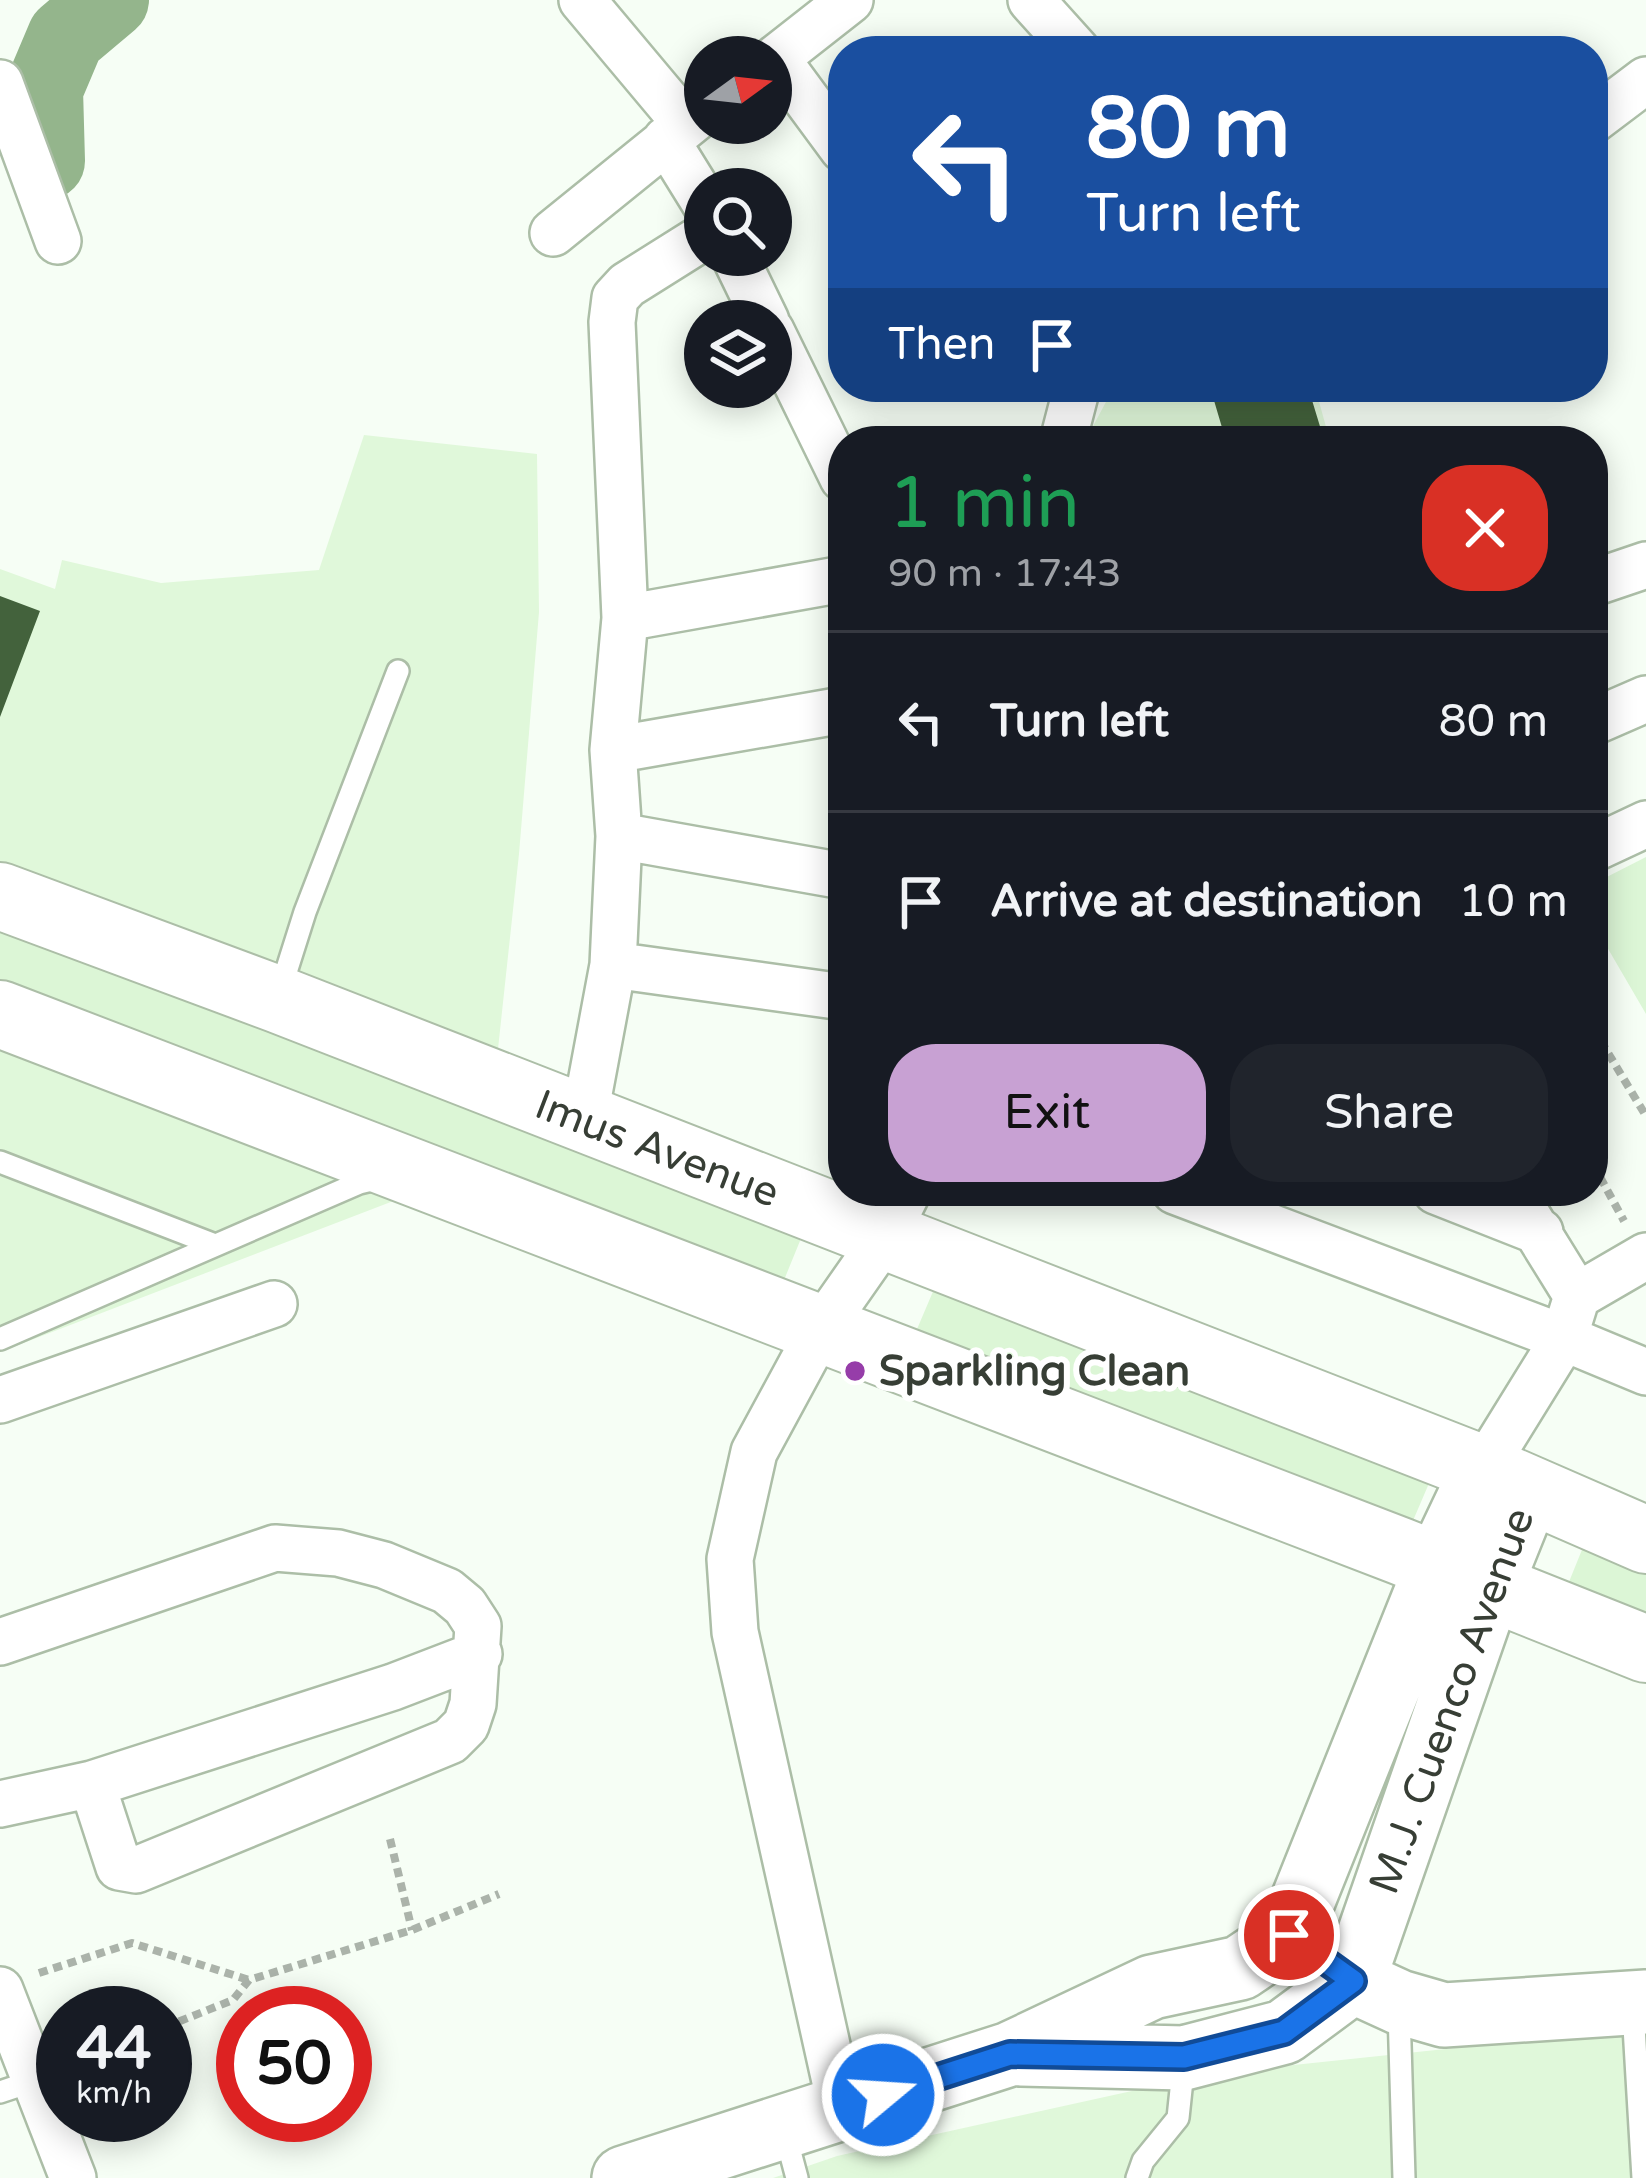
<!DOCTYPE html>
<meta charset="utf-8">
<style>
body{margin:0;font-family:"Varela Round",sans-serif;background:#20242c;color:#f1f3f6;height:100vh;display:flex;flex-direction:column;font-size:45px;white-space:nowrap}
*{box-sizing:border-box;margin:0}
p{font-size:39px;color:#9ea1a6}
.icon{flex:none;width:66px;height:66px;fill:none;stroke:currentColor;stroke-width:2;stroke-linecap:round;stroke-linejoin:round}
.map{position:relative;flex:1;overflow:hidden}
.details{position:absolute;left:828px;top:426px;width:780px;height:780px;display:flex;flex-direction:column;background:#171b24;border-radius:48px;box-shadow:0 6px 30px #0003}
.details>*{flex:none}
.guide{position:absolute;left:828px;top:36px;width:780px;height:366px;border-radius:48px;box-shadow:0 6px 30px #0003;background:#1a4fa0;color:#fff;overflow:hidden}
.needle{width:78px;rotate:75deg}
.tools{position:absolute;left:684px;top:36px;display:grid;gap:24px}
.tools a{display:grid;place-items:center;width:108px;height:108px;border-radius:50%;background:#171b24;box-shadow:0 6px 30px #0003;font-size:60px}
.speed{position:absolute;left:36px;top:1986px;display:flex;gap:24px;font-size:60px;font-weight:700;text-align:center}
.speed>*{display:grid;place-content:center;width:156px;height:156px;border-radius:50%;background:#171b24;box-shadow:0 6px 30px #0003;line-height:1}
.speed small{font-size:30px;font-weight:400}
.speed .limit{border:18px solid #d22;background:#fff;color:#111}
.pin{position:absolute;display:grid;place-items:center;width:102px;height:102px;color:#fff;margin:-51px;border:6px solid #fff;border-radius:50%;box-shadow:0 3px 12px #0007}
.me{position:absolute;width:132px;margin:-66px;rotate:72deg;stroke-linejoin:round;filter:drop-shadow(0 0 9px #0008)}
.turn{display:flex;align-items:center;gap:42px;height:252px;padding:0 60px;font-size:54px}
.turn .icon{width:156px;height:156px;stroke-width:2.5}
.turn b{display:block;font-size:84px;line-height:102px}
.then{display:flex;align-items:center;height:114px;padding:0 60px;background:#0003;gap:24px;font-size:45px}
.round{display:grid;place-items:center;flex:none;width:126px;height:126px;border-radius:48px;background:#20242c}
.headline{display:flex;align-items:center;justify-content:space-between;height:204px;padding:0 60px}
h1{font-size:72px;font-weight:600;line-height:90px;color:#1e9e55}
.cta{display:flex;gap:24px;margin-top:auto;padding:24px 60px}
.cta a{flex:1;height:138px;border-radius:48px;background:#c8a1d3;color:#111;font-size:48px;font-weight:600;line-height:138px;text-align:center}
.cta a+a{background:#20242c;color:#f1f3f6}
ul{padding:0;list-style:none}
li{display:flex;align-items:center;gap:36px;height:180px;padding:0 60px;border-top:3px solid #363941}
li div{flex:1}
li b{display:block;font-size:45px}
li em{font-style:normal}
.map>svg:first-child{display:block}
.built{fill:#e0f8da}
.green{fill:#dcf6d6}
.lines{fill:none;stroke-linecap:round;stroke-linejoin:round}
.river{stroke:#94b58c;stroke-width:78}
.building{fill:#43623c}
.service-casing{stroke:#acbea7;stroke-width:26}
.minor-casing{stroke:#acbea7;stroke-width:50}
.secondary-casing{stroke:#acbea7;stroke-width:68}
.primary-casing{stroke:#acbea7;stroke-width:70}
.path{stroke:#abb3aa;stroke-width:8;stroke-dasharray:9 6;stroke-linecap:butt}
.service{stroke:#fff;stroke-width:21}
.minor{stroke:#fff;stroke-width:45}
.secondary{stroke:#fff;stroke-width:63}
.primary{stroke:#fff;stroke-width:66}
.route-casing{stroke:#114b97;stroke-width:30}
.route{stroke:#1a73e8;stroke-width:21}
.poi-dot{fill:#963da9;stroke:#fff;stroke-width:4.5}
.labels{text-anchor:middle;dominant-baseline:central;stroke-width:12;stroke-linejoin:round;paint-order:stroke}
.street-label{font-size:42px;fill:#373e35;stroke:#fff}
.poi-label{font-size:42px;font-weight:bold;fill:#373e35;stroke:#fff;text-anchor:start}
</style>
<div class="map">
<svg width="1646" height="2178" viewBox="0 0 1646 2178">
<rect width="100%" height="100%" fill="#f6fef5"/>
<path class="built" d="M1114 387H1315L1328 434 1306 441H1085Z
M364 435 537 454 539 612 519 854 498 1049 194 942 0 865V569L55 589 62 560 161 583 319 570Z
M0 1045 409 1195 0 1352Z
M1559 2037H1646V2178H773L837 2156 1209 2074Z"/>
<path class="green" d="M1646 857V1014L1593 923V884Z
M0 899 813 1209 771 1312 0 1014Z
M946 1261 1442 1453 1400 1551 903 1362Z
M1594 1520 1646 1541V1653L1556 1614Z"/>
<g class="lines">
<path class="river" d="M46 161 44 89 66 37 110 0"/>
</g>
<path class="building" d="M1210 387H1308L1322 433 1294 441H1226Z
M0 596 40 611 0 717Z"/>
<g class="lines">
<g class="service-casing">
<path id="service" d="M280 991 305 912 398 671
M0 1162 215 1245
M0 1339 359 1183 380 1178
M1633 2010 1643 2178
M1399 2011 1404 2178
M0 2092 36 2080
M785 2133 797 2178
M1137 2178 1143 2161 1178 2118 1184 2061"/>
</g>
<g class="minor-casing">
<path id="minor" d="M582 0 686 124
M1031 0 1077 51
M776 58 843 149
M771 62 850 0
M0 83 58 241
M1593 120 1646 80
M666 140 705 203
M553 233 705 110
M734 255 766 321
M771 331 843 478
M1063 441 1077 387
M1593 583 1646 565
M625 618 843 579
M1593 722 1646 699
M613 750 843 710
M619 836 843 876
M1593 849 1646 824
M613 965 843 997
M584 1120 613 965 619 836 613 750 625 618 612 322 615 298 627 285 705 236
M1175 1191 1564 1338 1646 1372
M1436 1191 1540 1232
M1512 1191 1577 1296
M0 1400 274 1304
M1483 1469 1564 1338 1577 1296 1646 1256
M0 1642 275 1548 338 1553 384 1565 447 1591 465 1606 478 1626 473 1704 466 1725 450 1741 136 1870 119 1867 92 1784
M0 1804 92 1784 393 1687 479 1654
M0 1990 73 2178
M841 2108 735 1632 730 1559 754 1452 820 1330 885 1237 908 1191"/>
</g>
<g class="secondary-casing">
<path id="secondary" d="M1320 1957 1353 1981 1399 2002 1444 2015 1646 2002
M1021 2054 1184 2058 1284 2032 1353 1981 1490 1587 1529 1490
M624 2178 1010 2054 1152 1987 1240 1968 1289 1935 1437 1566 1483 1469"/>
</g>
<g class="primary-casing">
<path id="primary" d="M0 896 277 999 1483 1469 1646 1540
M0 1014 1400 1551 1646 1649"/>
</g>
<path class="path" d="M1593 1028 1646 1116
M1593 1164 1624 1221
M390 1839 412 1930
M39 1973 132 1943 249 1980
M165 2027 233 2000 249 1980 412 1930 499 1894"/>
<use href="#service" class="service"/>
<use href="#minor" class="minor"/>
<use href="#secondary" class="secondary"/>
<use href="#primary" class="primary"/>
</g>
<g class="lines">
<g class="route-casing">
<path id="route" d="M883 2095 1010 2054 1184 2057 1284 2032 1353 1981 1289 1935"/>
</g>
<use href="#route" class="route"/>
</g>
<circle class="poi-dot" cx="855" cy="1371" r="12"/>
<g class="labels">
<g class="street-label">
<text transform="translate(657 1149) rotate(21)">Imus Avenue</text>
<text transform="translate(1452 1701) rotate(-70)">M.J. Cuenco Avenue</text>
</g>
<g class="poi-label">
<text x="879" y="1371">Sparkling Clean</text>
</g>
</g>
</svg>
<div class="tools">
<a><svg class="needle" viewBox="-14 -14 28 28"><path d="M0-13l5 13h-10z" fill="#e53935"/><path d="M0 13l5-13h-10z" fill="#9ea1a6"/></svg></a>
<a><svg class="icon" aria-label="search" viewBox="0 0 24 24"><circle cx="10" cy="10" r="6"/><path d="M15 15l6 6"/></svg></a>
<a><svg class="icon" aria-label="layers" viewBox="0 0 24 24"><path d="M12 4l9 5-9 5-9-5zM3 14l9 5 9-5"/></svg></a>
</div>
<div class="speed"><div>44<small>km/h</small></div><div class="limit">50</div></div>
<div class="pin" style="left:1289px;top:1935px;background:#d93025"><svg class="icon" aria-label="arrive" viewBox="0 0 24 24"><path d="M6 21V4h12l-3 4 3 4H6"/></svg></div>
<svg class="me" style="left:883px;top:2095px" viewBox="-20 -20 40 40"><circle r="17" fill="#1a73e8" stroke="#fff" stroke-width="3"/><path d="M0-11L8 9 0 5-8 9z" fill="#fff"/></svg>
<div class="guide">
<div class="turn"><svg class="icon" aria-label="left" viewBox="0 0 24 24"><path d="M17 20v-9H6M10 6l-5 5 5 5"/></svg><div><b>80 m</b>Turn left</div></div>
<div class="then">Then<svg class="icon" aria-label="arrive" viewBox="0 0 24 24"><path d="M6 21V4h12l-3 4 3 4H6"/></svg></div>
</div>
<section class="details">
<div class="headline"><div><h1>1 min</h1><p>90 m · 17:43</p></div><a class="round" style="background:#d93025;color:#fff"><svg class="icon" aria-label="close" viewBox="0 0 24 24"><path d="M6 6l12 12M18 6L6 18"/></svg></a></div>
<ul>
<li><svg class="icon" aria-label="left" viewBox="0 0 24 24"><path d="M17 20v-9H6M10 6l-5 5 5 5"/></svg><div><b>Turn left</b></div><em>80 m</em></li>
<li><svg class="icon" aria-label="arrive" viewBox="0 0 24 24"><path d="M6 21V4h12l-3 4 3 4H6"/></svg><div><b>Arrive at destination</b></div><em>10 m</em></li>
</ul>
<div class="cta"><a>Exit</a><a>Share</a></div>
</section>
</div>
